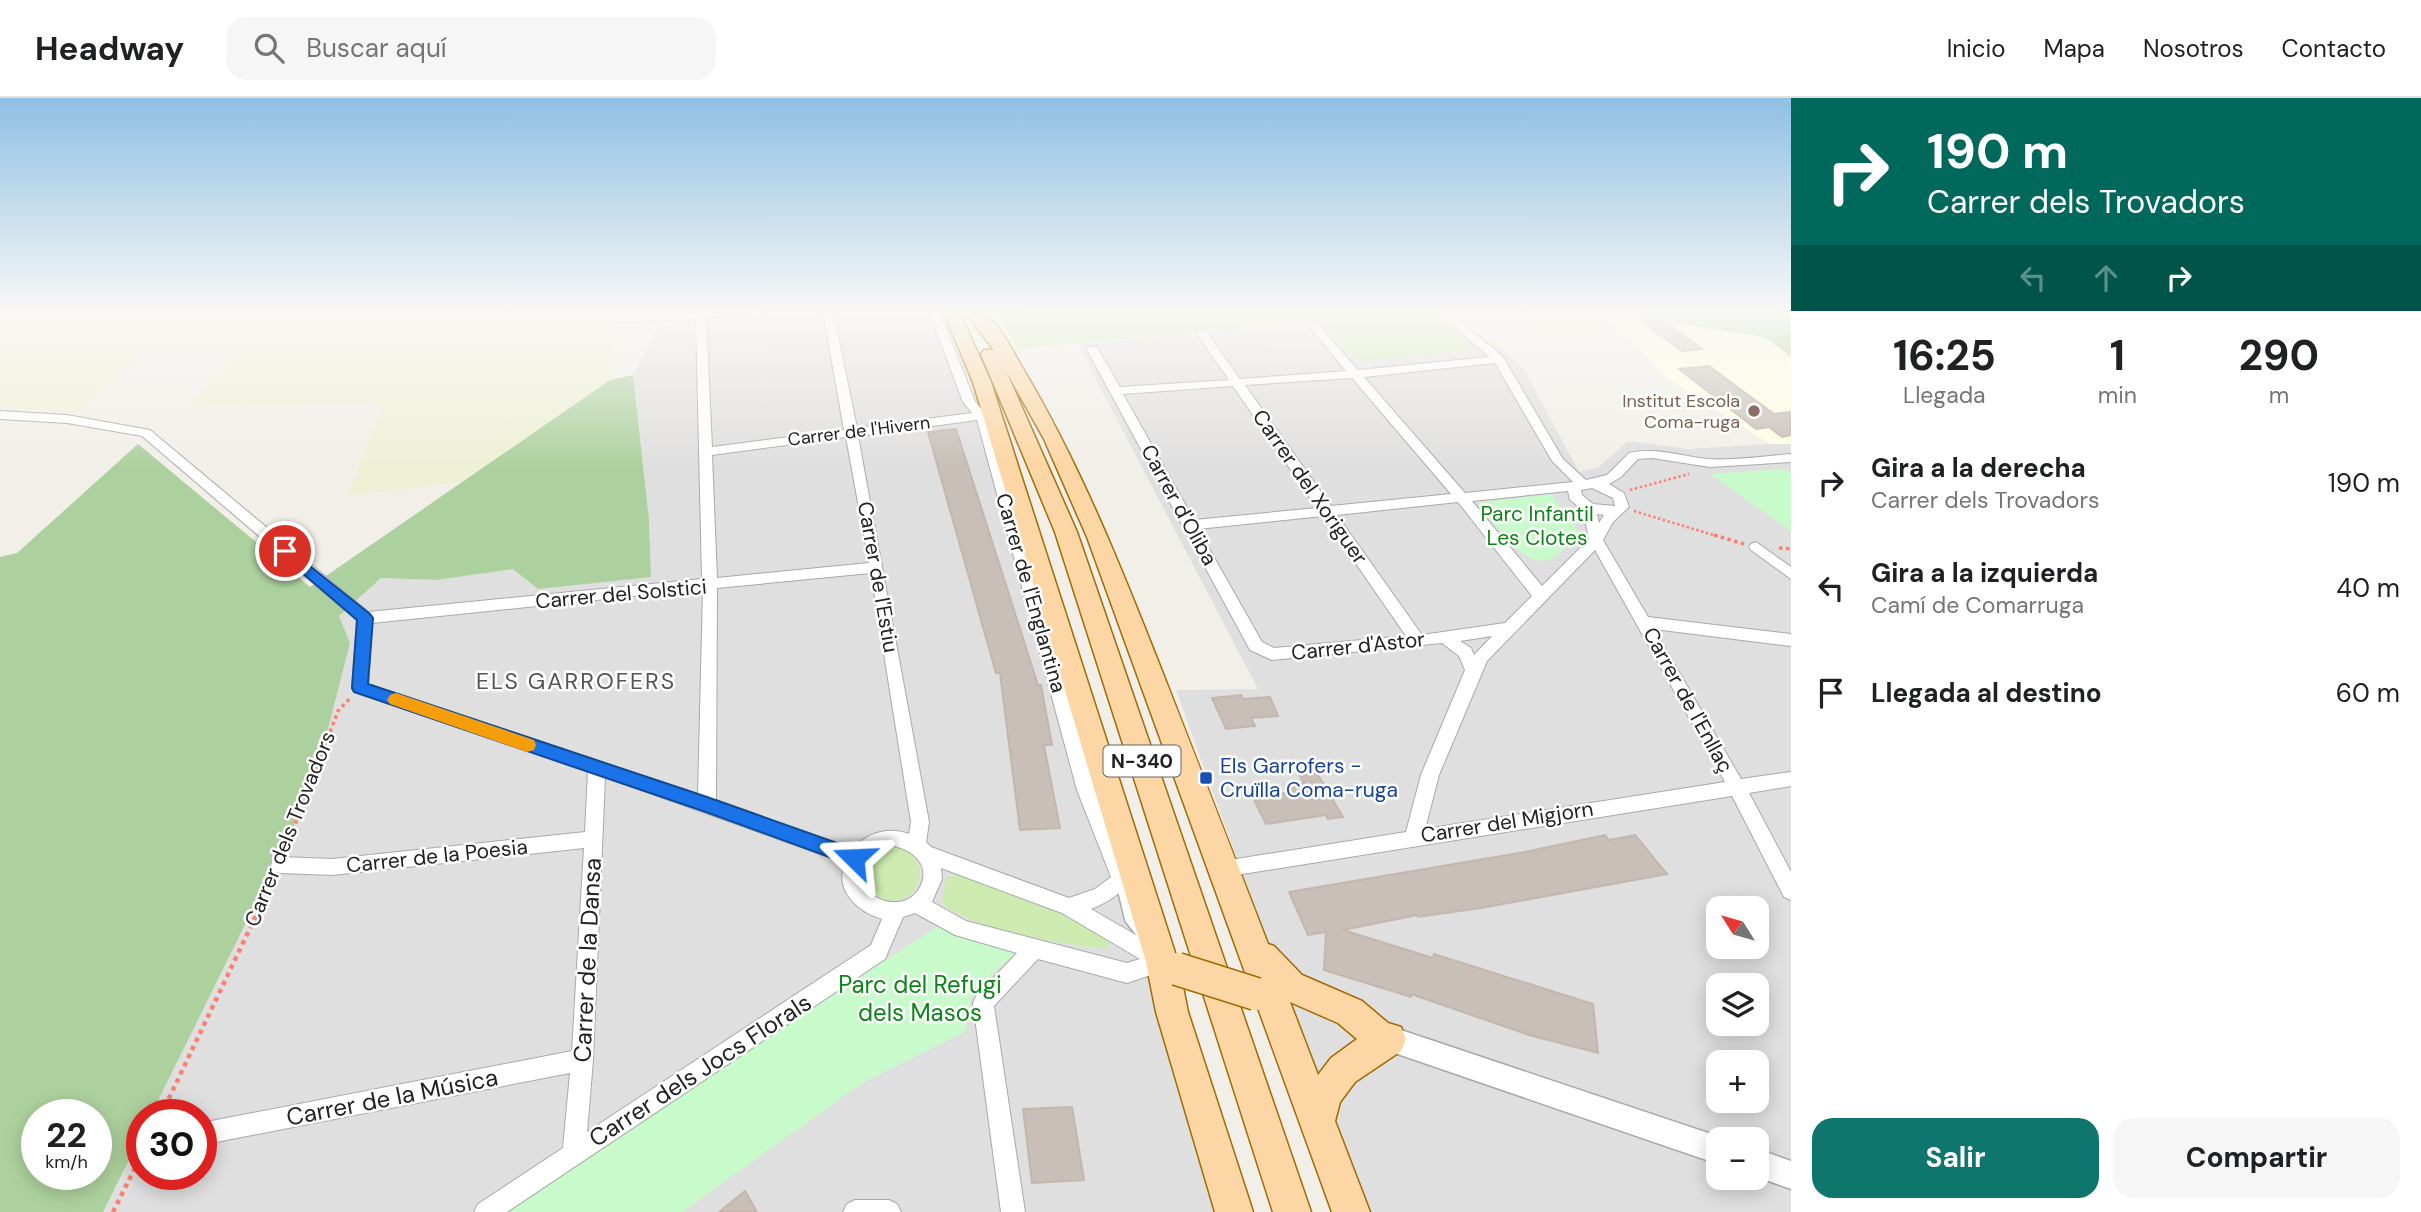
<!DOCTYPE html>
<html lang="es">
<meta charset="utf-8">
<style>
body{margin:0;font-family:"DM Sans",sans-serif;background:#f6f6f6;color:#202124;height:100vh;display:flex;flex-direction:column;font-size:26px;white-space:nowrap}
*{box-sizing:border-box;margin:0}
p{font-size:23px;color:#757577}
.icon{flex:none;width:38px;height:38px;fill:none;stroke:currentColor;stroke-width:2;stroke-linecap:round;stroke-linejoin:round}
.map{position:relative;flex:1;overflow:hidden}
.sheet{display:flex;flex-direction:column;background:#fff;width:630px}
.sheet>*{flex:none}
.guide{background:#00695c;color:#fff;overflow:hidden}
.needle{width:46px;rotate:307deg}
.fabs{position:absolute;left:1706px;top:798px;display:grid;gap:14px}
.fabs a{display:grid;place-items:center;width:63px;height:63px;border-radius:14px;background:#fff;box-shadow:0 4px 18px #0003;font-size:35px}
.speed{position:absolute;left:21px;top:1001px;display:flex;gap:14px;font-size:35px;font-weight:700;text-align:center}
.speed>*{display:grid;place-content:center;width:91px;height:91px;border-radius:50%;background:#fff;box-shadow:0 4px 18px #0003;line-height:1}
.speed small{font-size:18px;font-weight:400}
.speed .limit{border:10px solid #d22;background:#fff;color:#111}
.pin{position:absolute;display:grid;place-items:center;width:60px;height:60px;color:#fff;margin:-30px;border:4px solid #fff;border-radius:50%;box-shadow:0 2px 7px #0007}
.me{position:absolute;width:77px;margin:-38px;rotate:291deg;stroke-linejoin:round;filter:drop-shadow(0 0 5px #0008)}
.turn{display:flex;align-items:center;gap:24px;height:147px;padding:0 21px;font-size:32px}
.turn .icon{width:91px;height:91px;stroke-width:2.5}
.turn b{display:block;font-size:49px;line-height:60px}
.lanes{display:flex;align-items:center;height:66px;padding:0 21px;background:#0003;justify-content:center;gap:35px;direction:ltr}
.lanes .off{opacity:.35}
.eta{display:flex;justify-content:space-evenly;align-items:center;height:119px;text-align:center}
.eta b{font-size:42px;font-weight:700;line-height:49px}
.primary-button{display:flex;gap:14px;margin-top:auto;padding:14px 21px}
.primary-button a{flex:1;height:80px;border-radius:21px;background:#0f766e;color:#fff;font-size:28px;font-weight:700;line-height:80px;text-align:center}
.primary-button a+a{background:#f6f6f6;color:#202124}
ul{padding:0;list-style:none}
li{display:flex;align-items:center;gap:21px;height:105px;padding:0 21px}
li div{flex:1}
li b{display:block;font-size:26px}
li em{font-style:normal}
header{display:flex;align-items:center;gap:42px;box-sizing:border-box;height:98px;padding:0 35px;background:#fff;border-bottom:2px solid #e0e0e0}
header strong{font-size:33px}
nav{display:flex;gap:38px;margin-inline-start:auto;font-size:24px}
.search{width:490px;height:63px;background:#f6f6f6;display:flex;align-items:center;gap:18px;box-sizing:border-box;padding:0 24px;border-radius:21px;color:#757577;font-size:26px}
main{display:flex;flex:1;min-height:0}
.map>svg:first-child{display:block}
.residential{fill:#e0dfdf;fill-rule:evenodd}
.education{fill:#ffffe5}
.farmland{fill:#eef0d5}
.grass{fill:#cdebb0}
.forest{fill:#add19e;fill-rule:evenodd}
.park{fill:#c8facc}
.building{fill:#c7bfb8;stroke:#c4b6ab;stroke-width:2}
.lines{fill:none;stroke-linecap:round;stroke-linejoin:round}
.service-casing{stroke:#a9a9a9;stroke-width:13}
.minor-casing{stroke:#a9a9a9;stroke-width:2}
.tertiary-casing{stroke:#a9a9a9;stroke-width:3}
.primary-casing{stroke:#a06b00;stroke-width:3}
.path-far2{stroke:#fa8072;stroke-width:2.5;stroke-dasharray:2.5 2.5;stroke-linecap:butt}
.path-far1{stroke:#fa8072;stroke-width:3.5;stroke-dasharray:3.5 3.5;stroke-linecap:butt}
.path{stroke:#fa8072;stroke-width:4.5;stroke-dasharray:4.5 4.5;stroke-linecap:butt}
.service{stroke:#fff;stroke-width:10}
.minor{fill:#fff;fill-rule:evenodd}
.tertiary{fill:#fff;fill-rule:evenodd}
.primary{fill:#fcd6a4;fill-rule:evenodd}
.primary-bridge-casing{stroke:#a06b00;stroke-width:35;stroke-linecap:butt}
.primary-bridge{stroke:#fcd6a4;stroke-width:32}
.route{fill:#1a73e8;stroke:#114b97;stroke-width:2}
.slow{fill:#f59e0b}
.education-dot{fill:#8d6e63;stroke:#fff;stroke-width:2.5}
.transit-dot{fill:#1a4fb4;stroke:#fff;stroke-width:2.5}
.labels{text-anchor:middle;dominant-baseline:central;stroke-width:5;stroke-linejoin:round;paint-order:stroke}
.far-education-label{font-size:18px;fill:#785e54;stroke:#fff;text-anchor:end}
.far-street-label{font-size:18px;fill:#222;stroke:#fff}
.shield{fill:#fff;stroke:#646464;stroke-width:2}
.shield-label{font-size:19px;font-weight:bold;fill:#222}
.street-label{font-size:21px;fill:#222;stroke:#fff}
.park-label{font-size:21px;fill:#0c8416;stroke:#fff}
.transit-label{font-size:21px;fill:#164399;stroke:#fff;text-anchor:start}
.neighbourhood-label{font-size:23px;letter-spacing:2px;fill:#555;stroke:#fff}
.near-street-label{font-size:24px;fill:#222;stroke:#fff}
.near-park-label{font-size:24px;fill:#0c8416;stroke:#fff}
</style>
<header>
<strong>Headway</strong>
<div class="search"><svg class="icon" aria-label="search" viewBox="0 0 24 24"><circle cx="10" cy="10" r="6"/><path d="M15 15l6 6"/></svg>Buscar aquí</div>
<nav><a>Inicio</a><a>Mapa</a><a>Nosotros</a><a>Contacto</a></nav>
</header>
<main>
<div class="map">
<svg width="1791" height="1114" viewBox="0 0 1791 1114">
<rect width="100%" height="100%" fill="#f2efe9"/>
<path class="residential" d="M702 213H943L997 347 1243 1114H103L142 1036V1076H201V1017H151L313 689 338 518 381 480 436 482 513 471 651 479 649 421 633 277 665 215Z
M1601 213 1791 259V1114H1365L1176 592 1258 591 1078 247 1314 223 1358 264 1500 249 1525 273 1579 374 1599 369 1628 343 1689 351 1768 346 1666 280ZM1718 810H1757V849H1718ZM1718 887H1757V926H1718ZM1718 964H1757V1003H1718ZM1718 1041H1757V1080H1718Z"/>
<path class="education" d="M1601 213 1765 239 1791 259V346H1769L1666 280Z"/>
<path class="farmland" d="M0 213H617L610 282 461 384 347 398 385 305 189 308 236 255 148 251 76 316 0 308Z
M1570 213H1590L1612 235 1536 231 1524 226 1539 216Z"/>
<path class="grass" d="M996 213H1442L1500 249 1358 264 1314 223 1018 251Z
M866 776a27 27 0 1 1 54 0a27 27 0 1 1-54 0Z
M966 774 1102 833 1112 843 1106 851C1063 847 977 832 942 806L946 780Z"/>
<path class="forest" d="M1640 213H1791V259L1765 239 1638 219Z
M633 277 649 421 651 479 538 491 513 471 436 482 381 480 339 518 350 545 313 689 151 1017H142V1036L103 1114H0V459L17 455 138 346 310 489 610 282ZM37 1017H96V1076H37Z"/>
<path class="park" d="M1785 371 1791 375V433L1710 376Z
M1551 396 1579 434C1572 442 1564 452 1556 458 1526 478 1494 425 1478 405Z
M938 828 1016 855 972 893 966 933 864 984 682 1114H503Z"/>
<path class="building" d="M1649 213 1702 251 1682 253 1641 223Z
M1709 268 1774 316 1791 314V337L1782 339 1769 329 1756 331 1679 271Z
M956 331 1038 587H1041L1052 647H1044L1060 730 1020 732 1000 575H996L928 334Z
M1241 597 1243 601 1270 599 1278 618 1251 620 1255 628 1226 631 1212 600Z
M1317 675 1343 719 1328 721 1326 717 1266 726 1254 702 1289 694 1286 689 1304 685 1300 678Z
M1605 737 1609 742 1635 737 1667 776 1481 810 1418 819 1417 817 1343 832 1433 860 1434 856 1593 906 1598 955 1529 937 1411 896V899L1324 872 1326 834 1308 837 1289 794 1525 754Z
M1072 1009 1084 1082 1032 1085 1023 1011Z
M745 1093 757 1114H719Z"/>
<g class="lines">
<g class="service-casing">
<path id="service" d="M1117 785 1123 792 1130 821 1141 835"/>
</g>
<g class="minor-casing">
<path id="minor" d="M706 213H755L750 216 706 219 712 349 844 332 823 213H833L857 330 972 315 963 304 929 213H939L975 303 991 324 990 330 1095 692 1124 765 1133 767 1135 773C1126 793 1111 803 1091 811L1167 855 1172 864 1169 871 1127 885 1038 861 994 908 1025 1114H1001L973 905 976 898 1017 855 955 837 915 815 903 819 885 861 507 1114H474L478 1106 563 1050 570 975 201 1047V1025L572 953 584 750 332 777 280 775 273 773 271 767 273 761 280 759 332 761 585 734 588 673 354 594 352 590 357 522 142 338 67 325 0 321V313L67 317 150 332 368 514 702 481 696 220 620 225 615 222 620 219ZM977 322 1077 692 1111 779 1095 791 1069 800 931 749 926 744 929 724 858 338ZM846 339 869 465 717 480 712 357ZM871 475 911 724 909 736C887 728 868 735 852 751L716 702 717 490ZM703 491 698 696 368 586 372 525ZM605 679 845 765C834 793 858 814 882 821L871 847 587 1034 593 962ZM889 747C909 750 931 764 921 787 900 833 816 775 889 747ZM941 770 1062 815 1140 861 1127 865 966 823 932 804 942 781Z
M1439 213H1449L1503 259 1563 361 1586 382 1607 377 1629 355C1656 349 1681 358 1707 361 1734 363 1764 358 1791 356V364L1710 369 1652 360 1638 361 1621 379 1609 386 1624 395 1629 409 1613 424 1603 442 1648 519 1791 536V548L1654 531 1741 681 1791 674V688L1749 695 1791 774V802L1784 799 1732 698 1224 779 1217 777 1215 771 1217 765 1224 763 1406 734 1421 677 1465 572 1459 558 1442 545 1272 562 1250 552 1086 250 1096 248 1120 289 1229 282 1196 235 1202 232 1206 233 1240 281 1346 273 1307 226 1312 223 1316 224 1358 272 1489 259 1440 216ZM1495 265 1552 363 1573 384 1465 395 1364 279ZM1352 280 1451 396 1331 408 1245 287ZM1233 288 1317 410 1194 422 1123 296ZM1592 390 1613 400 1615 408 1593 406 1582 397 1581 392ZM1568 393 1570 402 1583 412 1589 441 1542 488 1472 403ZM1458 404 1532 498 1505 525 1422 537 1337 417ZM1597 416 1604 417 1599 425ZM1323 418 1406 538 1274 550 1262 544 1198 431ZM1595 452 1725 684 1425 731 1439 677 1487 563ZM1492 538 1474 557 1471 550 1460 543Z
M1756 444 1791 469V481L1751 452 1749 449 1751 446Z
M855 1102H889L897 1106 901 1114H843L847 1106Z"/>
</g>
<g class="tertiary-casing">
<path id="tertiary" d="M1389 928 1726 1041H1718V1066L1380 950 1376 941 1380 932Z
M1757 1051 1791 1063V1091L1757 1079Z"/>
</g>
<g class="primary-casing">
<path id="primary" d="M943 213H959L991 284 1178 864 1188 914 1253 1114H1215L1156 914 1146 864 973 284Z
M976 213C997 218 1012 252 1022 269 1080 366 1121 469 1162 573 1198 664 1233 755 1268 846L1274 848 1302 877 1362 903 1388 925 1401 929 1406 941 1401 953 1355 984 1340 1004 1335 1023 1370 1114H1332L1087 439 1044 341 1006 273 1077 434 1311 1114H1273L1055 434 981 256 984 252H994L968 218ZM1290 904 1338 925 1357 941 1331 960 1318 977Z"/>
</g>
<path class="path-far2" d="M1463 214 1527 213
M1630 392 1689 376
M1634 413 1720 439"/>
<path class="path-far1" d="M1714 437 1744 446
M1779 450 1791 451
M293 732 338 613 351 599"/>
<path class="path" d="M286 752 294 730
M161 1017 273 782
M113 1114 142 1056"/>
<use href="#service" class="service"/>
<use href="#minor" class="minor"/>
<use href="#tertiary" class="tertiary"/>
<use href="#primary" class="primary"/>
<g class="primary-bridge-casing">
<path id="primary-bridge" d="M1177 871 1256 896"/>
</g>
<use href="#primary-bridge" class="primary-bridge"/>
</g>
<linearGradient id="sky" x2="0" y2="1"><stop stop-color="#8fc0e4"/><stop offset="0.58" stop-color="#f9f8f5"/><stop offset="1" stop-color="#f9f8f5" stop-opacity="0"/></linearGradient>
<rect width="1791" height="369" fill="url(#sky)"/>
<path class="route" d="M285 448 370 516 373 520 368 586 707 699 854 751 861 754 864 760 861 765 854 768 703 713 354 594 352 590 357 522 280 456 278 453 280 449Z"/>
<path class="slow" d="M396 595 534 642 536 647 534 652 527 654 390 606 387 602 390 597Z"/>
<circle class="education-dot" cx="1754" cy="313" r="7"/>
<rect class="transit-dot" x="1199" y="673" width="14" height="14" rx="3.5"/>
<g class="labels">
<g class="far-education-label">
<text x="1740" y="303">Institut Escola<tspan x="1740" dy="21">Coma-ruga</tspan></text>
</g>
<g class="far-street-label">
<text transform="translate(859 333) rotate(-7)">Carrer de l'Hivern</text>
</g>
<rect class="shield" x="1103.5" y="647.5" width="77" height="31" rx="5"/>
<g class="shield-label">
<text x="1142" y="663">N-340</text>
</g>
<g class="street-label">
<text transform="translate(1310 389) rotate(55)">Carrer del Xoriguer</text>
<text transform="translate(1179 407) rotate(61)">Carrer d'Oliba</text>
<text transform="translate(878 479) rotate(80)">Carrer de l'Estiu</text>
<text transform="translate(1031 495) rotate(74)">Carrer de l'Englantina</text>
<text transform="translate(621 496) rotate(-5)">Carrer del Solstici</text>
<text transform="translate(1358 548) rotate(-6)">Carrer d'Astor</text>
<text transform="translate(1688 602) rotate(61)">Carrer de l'Enllaç</text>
<text transform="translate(1507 724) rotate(-9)">Carrer del Migjorn</text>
<text transform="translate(290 731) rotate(-68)">Carrer dels Trovadors</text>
<text transform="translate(437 758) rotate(-6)">Carrer de la Poesia</text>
</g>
<g class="park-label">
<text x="1537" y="416">Parc Infantil<tspan x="1537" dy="24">Les Clotes</tspan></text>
</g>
<g class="transit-label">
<text x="1220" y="668">Els Garrofers -<tspan x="1220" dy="24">Cruïlla Coma-ruga</tspan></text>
</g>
<g class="neighbourhood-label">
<text x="576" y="583">ELS GARROFERS</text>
</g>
<g class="near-street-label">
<text transform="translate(587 862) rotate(-87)">Carrer de la Dansa</text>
<text transform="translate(700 972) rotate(-33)">Carrer dels Jocs Florals</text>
<text transform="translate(392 999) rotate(-11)">Carrer de la Música</text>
</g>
<g class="near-park-label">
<text x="920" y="886">Parc del Refugi<tspan x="920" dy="28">dels Masos</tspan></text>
</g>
</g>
</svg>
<div class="fabs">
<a><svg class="needle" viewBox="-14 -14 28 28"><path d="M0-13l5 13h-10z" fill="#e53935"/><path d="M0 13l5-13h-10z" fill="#757577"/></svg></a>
<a><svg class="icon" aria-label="layers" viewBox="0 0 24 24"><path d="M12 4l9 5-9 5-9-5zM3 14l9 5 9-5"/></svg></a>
<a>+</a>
<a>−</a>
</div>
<div class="speed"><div>22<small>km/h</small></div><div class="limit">30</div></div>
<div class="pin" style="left:285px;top:453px;background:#d93025"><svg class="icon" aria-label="arrive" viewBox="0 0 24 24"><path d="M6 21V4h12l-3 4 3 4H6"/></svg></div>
<svg class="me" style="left:854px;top:760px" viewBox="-20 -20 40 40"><path d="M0-17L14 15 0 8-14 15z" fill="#1a73e8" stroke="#fff" stroke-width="4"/></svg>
</div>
<section class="sheet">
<div class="guide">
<div class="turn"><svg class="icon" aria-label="right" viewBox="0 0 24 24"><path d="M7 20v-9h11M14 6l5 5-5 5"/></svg><div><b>190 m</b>Carrer dels Trovadors</div></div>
<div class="lanes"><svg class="icon off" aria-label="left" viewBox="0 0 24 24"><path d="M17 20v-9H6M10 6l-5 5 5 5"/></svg><svg class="icon off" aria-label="ahead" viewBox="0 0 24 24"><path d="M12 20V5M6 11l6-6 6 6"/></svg><svg class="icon" aria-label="right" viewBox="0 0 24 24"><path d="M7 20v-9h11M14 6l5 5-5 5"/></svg></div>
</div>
<div class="eta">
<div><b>16:25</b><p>Llegada</p></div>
<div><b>1</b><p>min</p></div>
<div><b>290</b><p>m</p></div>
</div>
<ul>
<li><svg class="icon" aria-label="right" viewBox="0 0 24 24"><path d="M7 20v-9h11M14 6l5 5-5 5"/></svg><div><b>Gira a la derecha</b><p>Carrer dels Trovadors</p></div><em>190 m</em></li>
<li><svg class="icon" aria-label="left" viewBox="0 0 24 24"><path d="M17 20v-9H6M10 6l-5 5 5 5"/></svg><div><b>Gira a la izquierda</b><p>Camí de Comarruga</p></div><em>40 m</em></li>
<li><svg class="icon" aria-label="arrive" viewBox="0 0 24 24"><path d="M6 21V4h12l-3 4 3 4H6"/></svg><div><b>Llegada al destino</b></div><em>60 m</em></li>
</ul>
<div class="primary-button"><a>Salir</a><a>Compartir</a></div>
</section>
</main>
